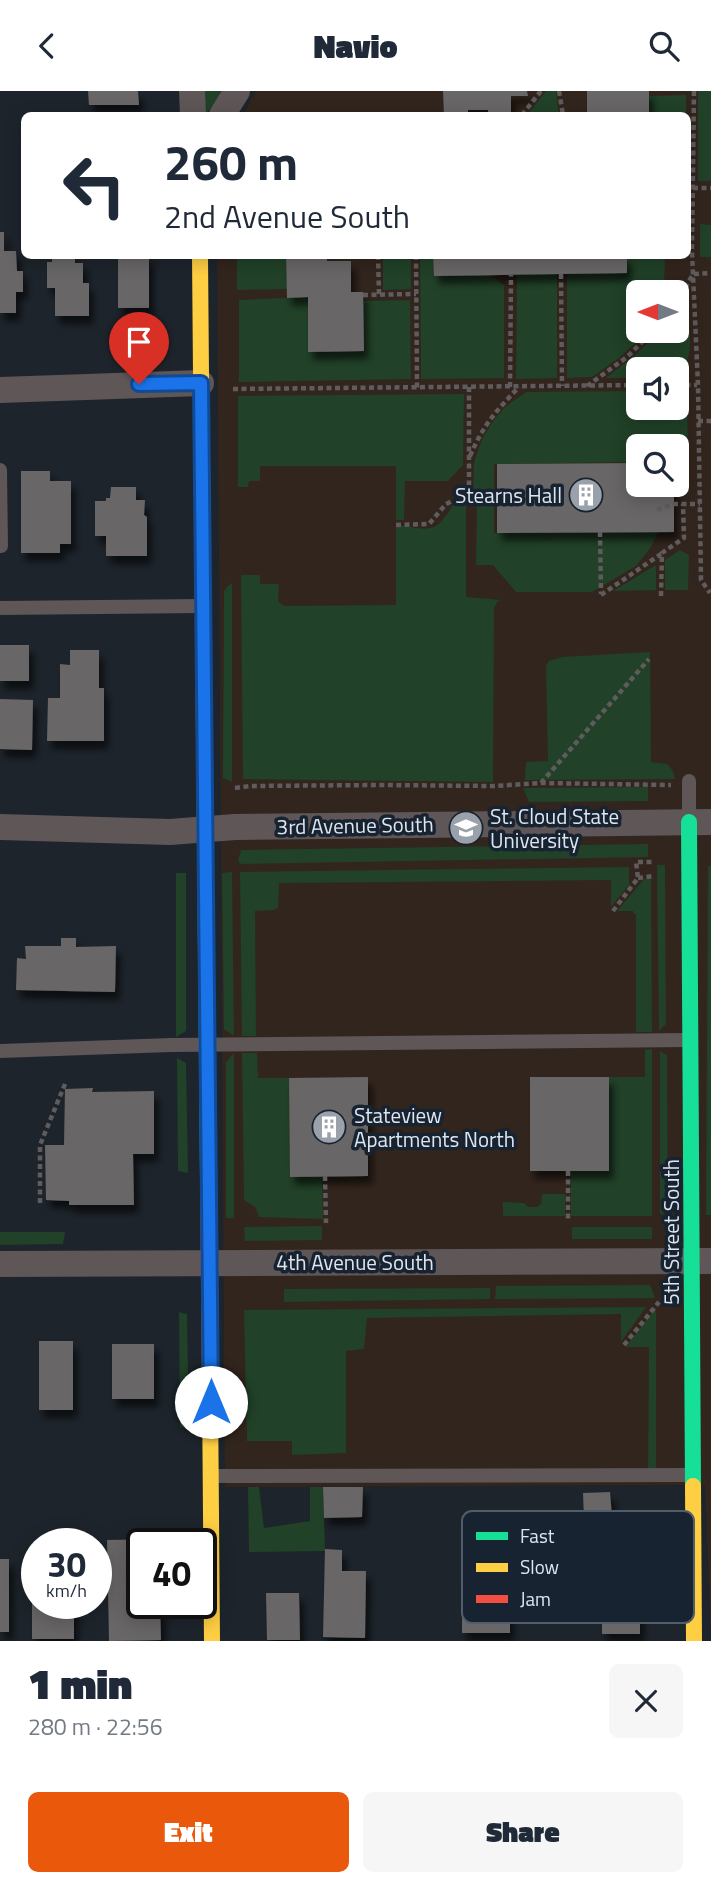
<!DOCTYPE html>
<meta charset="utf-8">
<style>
body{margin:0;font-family:"Titillium Web",sans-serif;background:#f6f6f7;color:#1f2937;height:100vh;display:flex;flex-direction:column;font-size:26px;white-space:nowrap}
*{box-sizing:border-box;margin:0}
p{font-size:23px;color:#747a83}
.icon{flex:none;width:38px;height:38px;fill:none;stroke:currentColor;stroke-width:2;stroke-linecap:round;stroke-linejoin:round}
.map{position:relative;height:1550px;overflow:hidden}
.sheet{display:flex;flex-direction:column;background:#fff;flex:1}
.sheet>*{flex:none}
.guide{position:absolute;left:21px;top:21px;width:670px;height:147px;border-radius:10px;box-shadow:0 4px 18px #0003;background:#fff;color:#1f2937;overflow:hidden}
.needle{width:46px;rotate:270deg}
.controls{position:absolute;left:626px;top:189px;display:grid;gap:14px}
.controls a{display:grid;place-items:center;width:63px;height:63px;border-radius:10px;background:#fff;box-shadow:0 4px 18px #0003;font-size:35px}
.speed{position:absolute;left:21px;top:1437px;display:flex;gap:14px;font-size:35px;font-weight:700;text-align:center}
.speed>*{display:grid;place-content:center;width:91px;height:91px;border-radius:50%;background:#fff;box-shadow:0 4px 18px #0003;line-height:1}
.speed small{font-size:18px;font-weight:400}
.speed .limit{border:4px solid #111;border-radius:10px;background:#fff;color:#111}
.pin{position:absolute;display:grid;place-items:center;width:60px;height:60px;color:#fff;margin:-72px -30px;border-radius:50% 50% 50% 0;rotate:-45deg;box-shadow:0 0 7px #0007}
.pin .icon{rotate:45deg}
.me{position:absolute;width:77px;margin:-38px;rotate:0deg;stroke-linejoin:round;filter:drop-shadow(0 0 5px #0008)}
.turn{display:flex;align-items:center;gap:24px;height:147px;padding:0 28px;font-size:32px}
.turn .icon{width:91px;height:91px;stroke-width:2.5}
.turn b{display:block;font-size:49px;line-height:60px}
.round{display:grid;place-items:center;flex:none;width:74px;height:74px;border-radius:10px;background:#f6f6f7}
.overview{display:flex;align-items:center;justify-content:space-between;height:119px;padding:0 28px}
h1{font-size:42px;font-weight:800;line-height:52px}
.primary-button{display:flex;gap:14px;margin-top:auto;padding:14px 28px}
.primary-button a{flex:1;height:80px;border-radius:10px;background:#ea580c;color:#fff;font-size:28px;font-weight:800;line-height:80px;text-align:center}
.primary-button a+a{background:#f6f6f7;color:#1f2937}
header{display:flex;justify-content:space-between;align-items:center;height:91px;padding:0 28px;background:#fff;font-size:32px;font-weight:800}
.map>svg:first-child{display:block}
.education{fill:#32251d;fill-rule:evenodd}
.green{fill:#214128}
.building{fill:#676666;filter:url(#shadow)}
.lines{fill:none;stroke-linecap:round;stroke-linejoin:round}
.path{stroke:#605c5e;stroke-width:4.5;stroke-dasharray:5 3.5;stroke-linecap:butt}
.lane{stroke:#5e5657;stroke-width:14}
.street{stroke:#5e5657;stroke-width:26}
.fast{stroke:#16e098;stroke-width:16}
.slow{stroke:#ffcf43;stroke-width:16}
.jam{stroke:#f24e42;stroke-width:16}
.route-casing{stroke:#114b97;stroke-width:18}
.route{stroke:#1a73e8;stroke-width:12}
.labels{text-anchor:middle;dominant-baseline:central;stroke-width:7;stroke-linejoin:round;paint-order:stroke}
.poi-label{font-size:21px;fill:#dde5ef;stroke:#172331;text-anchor:start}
.street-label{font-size:21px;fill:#dde5ef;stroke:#172331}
.key{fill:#172331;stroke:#525d6a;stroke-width:2}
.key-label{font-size:19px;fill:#dde5ef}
</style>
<header><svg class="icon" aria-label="back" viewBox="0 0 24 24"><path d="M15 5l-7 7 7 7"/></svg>Navio<svg class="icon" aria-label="search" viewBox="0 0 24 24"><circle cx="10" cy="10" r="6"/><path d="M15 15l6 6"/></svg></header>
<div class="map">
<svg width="711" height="1550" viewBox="0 0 711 1550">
<defs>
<filter id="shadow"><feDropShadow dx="4.5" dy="8" stdDeviation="3.5" flood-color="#0009"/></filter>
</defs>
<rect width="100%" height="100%" fill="#1d242b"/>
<path class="education" d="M256 0H711V1550L705 1394 225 1396 217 165 688 164V24H243ZM639 201H677V240H639ZM639 278H677V317H639ZM639 355H677V394H639Z"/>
<path class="green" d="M198 0H222L206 24H199Z
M546 0H556L559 24H527Z
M698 0H711V90H698Z
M686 4V24H649V5Z
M700 133 711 134V166H700Z
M383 165H411V198L383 199Z
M420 165H433L434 185 490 184 504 194V287L421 288Z
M627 165H665L664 192 675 201H639V240H648L619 267 592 286 567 287V183L627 182Z
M237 166H286L287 198 237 199Z
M557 183V287L516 288 517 184Z
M308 206V260L363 210 410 209 411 288 239 291V209Z
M679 216H687C689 241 696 264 678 285L677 278H639V287H606L636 263 660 240H677V218Z
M639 300V317H677V304L684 309 687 315 688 365H677V355H639V371L494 373V402H473L474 371 482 348 493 330 505 316 526 301Z
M464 303 463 374 448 390H405L404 429H396V375H260V390H249L248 396H238V305Z
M466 413V506L502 509 498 510 494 517 493 691 243 688 241 484H260V493H279L278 510 284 515 396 514V434C430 438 434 445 453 414Z
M477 415H494V442L658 441 651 456 636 475 592 501H516L493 474H476Z
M680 459 689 464 688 499H665V469Z
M656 474V499L613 500Z
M232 492V691L223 687 224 500 227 496Z
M650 561 651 671 667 673 673 680 675 688 525 689 526 671 548 670 546 575 549 570 562 566Z
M648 696V710L529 711 523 697Z
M648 753V766L241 773 238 770 241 759Z
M657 774H665L666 933 659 940Z
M708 775H711V1124H706Z
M629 776V794L611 816V789L279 792 278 817 274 819 255 820 256 945H242L240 781Z
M232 781 234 945 224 938 222 782Z
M176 782H186V940L176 946Z
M644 788H651L652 941H636V823H634L633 820H617Z
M652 958V1125H571V1080L609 1079V986H645V959Z
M660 960 667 964 668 1123H660Z
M234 962V1127H226V971Z
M242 962H257L258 987H289L290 1085 322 1086 323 1128 259 1126 255 1116 244 1109Z
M177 967 186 972 188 1082 178 1080Z
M542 1103H565V1125H503V1111L524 1112 528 1116H537L541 1113Z
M322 1135V1149L245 1150 244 1136Z
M572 1136H652V1148H572Z
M0 1141H65L63 1153 0 1154Z
M650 1194 655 1207 495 1208 496 1195Z
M490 1197V1208L284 1211V1198Z
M646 1216 621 1251V1223L367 1227 364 1258 346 1260V1362L292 1364V1350H247L244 1219Z
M656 1217V1379L648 1381 649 1256H626Z
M179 1221 187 1223 189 1337 180 1336Z
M248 1396H259L264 1437 310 1430V1396H323L325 1460 249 1461Z"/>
<path class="building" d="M88 0H138L139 14H89Z
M443 0H527L528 5H511V24H488V19H468V24H444Z
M587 0H649V24H587Z
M0 141H4V160H16L17 180H23V201H16V222H0Z
M52 164H75V172H83V192H89V225H55V197H47V171H52Z
M118 164H149V217H118Z
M286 164H327V170H351V201H363L364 260 308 261V206L287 207Z
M433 164H627V182L434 185Z
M639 372V394H674V441L497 442V373Z
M21 380H50V390H71V453H60V462H21Z
M111 396H136V409H145L144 424 147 426V465H106V445H95V410H106V407H110Z
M0 554H29V590H0Z
M70 559H99V597H104V650H47L48 607H60V573L70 574Z
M0 608 33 609 32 659 0 658Z
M61 847H76V856L116 855 115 901 16 899 17 867 26 868 25 855H61Z
M368 986V1085L290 1086 289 987Z
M530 986H609V1080H530Z
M93 997 92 1001 154 1000V1063H133L134 1114H69V1110L46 1109 45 1054H64L65 998Z
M39 1250H73V1319H39Z
M112 1253H154V1308H112Z
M323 1396H363L362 1426 324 1427Z
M610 1401 612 1426 584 1428 583 1402Z
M159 1448V1452H142V1512H160L161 1549 109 1550 107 1449Z
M325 1458 342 1459V1480H366L365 1547 323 1546Z
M0 1468H9V1541H0Z
M32 1484H37V1512H74V1548H32Z
M462 1488H510V1542H462Z
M602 1496H640V1543H602Z
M266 1502H299L300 1549H267Z"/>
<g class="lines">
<path class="path" d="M559 0 563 24
M694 0 692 161 698 294 701 489 710 502
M522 24 541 0
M693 97H711
M378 164 379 204
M416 164 417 297
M561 183 562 295
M363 204 416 203
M677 212 693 183 711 182
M677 294H697
M587 295 627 266 653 240
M469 296V408
M510 296 511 184
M233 298 639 294
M698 330H711
M470 365C484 333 495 321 519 296
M657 419 674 413H700
M396 434 429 433 446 413 452 410 494 408
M600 441 601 503
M601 504 661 463
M661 505 662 462 684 447 683 413
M541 692 649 568
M235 697 250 695 379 694 494 695 541 692 671 694
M638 787 654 785
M613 820 638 787 636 771H652
M568 1080V1130
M325 1085 326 1132
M40 1112V1054L65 993
M624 1254 659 1211"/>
<path class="lane" d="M0 379 1 455
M0 517 202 515
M689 690V730
M0 960 171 954 689 949
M212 1385 692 1384"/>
<path class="street" d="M192 0 193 24
M222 24 237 0
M0 299 201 292
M0 736 170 741 235 736 711 731
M0 1173 711 1170"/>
<path class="fast" d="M204 642 208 1085
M689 731 693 1395"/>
<path class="slow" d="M200 164 204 642
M210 1300 212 1550
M693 1395 694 1550"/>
<path class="jam" d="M208 1085 210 1300"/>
</g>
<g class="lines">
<g class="route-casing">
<path id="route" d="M139 293 201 292 211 1311"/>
</g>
<use href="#route" class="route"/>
</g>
<defs>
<g id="building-disc" transform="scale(1.75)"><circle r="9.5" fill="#9aa1aa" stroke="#172331"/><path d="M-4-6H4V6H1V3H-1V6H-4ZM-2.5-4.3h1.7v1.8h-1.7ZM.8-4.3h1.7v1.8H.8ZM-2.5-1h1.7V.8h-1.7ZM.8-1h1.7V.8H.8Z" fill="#fff"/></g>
<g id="university-disc" transform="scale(1.75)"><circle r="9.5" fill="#9aa1aa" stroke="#172331"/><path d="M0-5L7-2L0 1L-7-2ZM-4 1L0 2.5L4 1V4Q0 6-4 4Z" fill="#fff"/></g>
</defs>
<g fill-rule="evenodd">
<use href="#building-disc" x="586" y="404"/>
<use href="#university-disc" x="466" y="737"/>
<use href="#building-disc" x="329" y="1036"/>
</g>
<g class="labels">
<g class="poi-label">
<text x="562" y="404" text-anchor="end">Stearns Hall</text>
<text x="490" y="725">St. Cloud State<tspan x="490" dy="24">University</tspan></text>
<text x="354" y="1024">Stateview<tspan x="354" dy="24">Apartments North</tspan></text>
</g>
<g class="street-label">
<text transform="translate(355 734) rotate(-1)">3rd Avenue South</text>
<text transform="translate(671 1141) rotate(-90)">5th Street South</text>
<text x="355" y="1171">4th Avenue South</text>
</g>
</g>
<rect x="462" y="1420" width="232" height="112" rx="10" class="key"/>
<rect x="476" y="1441" width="32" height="8" fill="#16e098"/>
<rect x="476" y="1472" width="32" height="9" fill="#ffcf43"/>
<rect x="476" y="1504" width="32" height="8" fill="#f24e42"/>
<g class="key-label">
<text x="520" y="1452">Fast</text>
<text x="520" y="1483">Slow</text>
<text x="520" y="1515">Jam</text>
</g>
</svg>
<div class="controls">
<a><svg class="needle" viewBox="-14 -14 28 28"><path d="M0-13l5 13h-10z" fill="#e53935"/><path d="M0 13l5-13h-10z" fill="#747a83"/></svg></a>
<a><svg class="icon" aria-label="sound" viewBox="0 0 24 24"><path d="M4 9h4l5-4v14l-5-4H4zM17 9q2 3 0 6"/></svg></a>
<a><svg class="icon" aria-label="search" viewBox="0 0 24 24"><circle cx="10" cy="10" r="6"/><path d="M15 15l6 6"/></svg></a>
</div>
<div class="speed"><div>30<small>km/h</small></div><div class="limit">40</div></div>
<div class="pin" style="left:139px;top:293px;background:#d93025"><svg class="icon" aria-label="arrive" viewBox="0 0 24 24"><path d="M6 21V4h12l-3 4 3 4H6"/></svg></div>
<svg class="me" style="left:211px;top:1311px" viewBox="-20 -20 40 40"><circle r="19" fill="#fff"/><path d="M0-13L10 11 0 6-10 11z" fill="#1a73e8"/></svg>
<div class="guide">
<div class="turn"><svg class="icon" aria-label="left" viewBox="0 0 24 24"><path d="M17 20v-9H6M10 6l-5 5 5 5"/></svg><div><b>260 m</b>2nd Avenue South</div></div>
</div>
</div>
<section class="sheet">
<div class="overview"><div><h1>1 min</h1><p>280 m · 22:56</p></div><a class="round"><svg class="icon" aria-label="close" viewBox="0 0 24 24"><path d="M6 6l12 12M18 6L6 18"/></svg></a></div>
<div class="primary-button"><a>Exit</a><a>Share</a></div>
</section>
